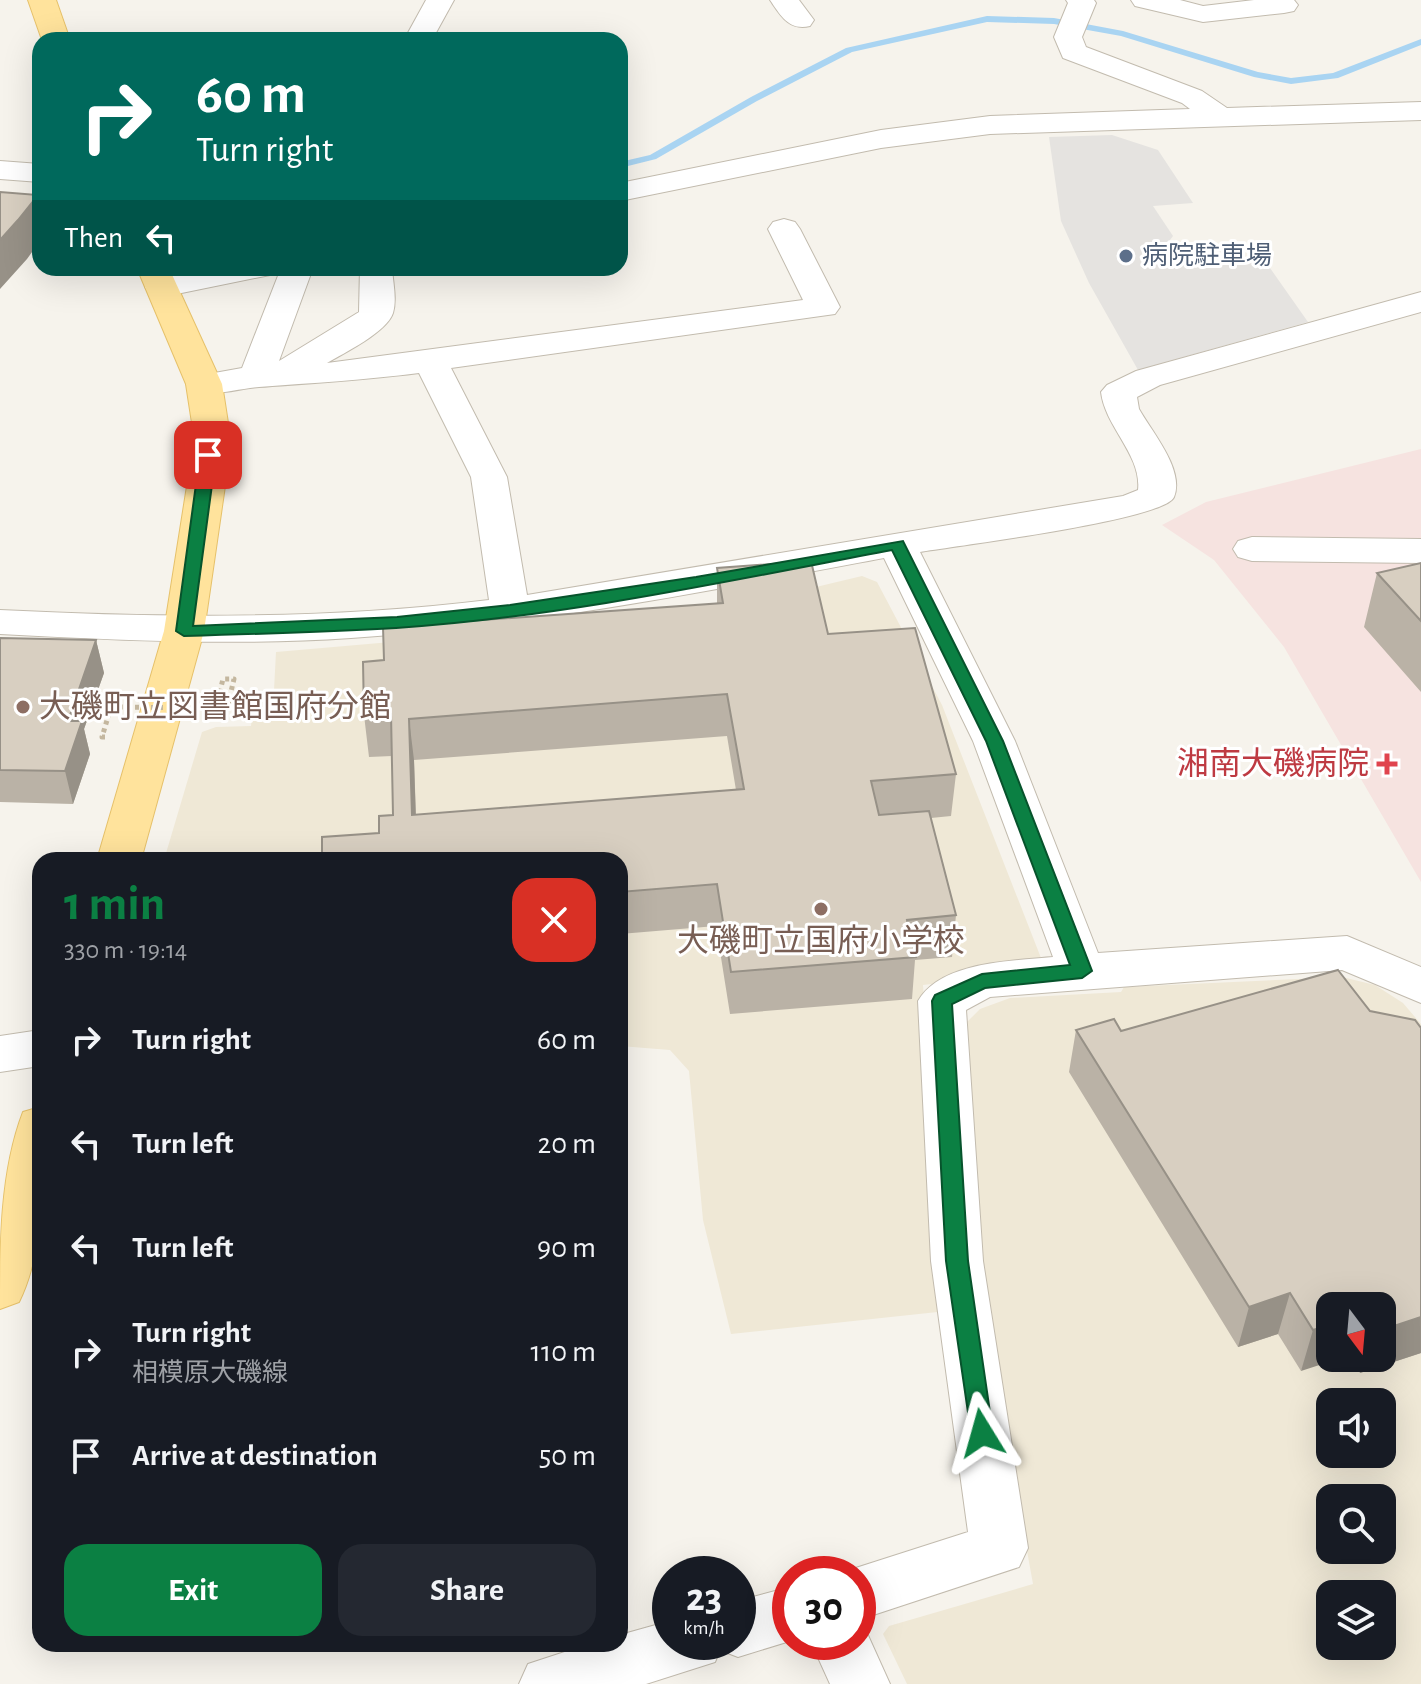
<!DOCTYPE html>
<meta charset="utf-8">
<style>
body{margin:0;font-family:"Alegreya Sans","Noto Sans JP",sans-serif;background:#242831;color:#f1f3f6;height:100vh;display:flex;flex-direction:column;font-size:30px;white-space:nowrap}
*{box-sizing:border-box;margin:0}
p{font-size:26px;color:#9ea1a6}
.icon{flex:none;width:44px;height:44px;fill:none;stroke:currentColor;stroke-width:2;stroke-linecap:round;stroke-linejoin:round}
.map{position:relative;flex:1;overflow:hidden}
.panel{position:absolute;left:32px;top:852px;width:596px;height:800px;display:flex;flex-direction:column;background:#171b24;border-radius:24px;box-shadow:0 8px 32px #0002}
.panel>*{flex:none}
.banner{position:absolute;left:32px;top:32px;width:596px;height:244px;border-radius:24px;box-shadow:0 8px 32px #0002;background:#00695c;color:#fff;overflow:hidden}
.needle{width:52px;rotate:164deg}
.fabs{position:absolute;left:1316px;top:1292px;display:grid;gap:16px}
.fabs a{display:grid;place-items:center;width:80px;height:80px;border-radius:16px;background:#171b24;box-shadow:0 8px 32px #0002;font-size:40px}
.speed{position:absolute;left:652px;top:1556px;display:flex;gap:16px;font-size:40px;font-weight:700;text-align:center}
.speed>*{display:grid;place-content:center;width:104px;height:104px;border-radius:50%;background:#171b24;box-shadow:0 8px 32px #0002;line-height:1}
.speed small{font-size:20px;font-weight:400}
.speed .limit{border:12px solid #d22;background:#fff;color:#111}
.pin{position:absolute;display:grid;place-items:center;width:68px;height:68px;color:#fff;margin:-34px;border-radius:16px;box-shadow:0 4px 12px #0006}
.me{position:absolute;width:88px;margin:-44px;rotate:352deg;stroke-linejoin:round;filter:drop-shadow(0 0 6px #0008)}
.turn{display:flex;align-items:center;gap:28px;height:168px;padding:0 32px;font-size:36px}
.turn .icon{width:104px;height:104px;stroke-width:2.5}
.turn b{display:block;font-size:56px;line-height:68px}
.then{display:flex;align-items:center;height:76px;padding:0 32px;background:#0003;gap:16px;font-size:30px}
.round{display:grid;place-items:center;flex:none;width:84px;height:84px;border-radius:24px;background:#242831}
.headline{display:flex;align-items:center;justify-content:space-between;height:136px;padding:0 32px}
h1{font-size:48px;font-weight:700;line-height:60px;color:#0b8043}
.cta{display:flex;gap:16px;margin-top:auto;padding:16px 32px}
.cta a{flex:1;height:92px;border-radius:24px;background:#0b8043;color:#fff;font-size:32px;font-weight:700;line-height:92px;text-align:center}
.cta a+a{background:#242831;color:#f1f3f6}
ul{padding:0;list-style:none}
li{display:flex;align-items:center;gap:24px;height:104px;padding:0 32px}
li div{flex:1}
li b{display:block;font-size:30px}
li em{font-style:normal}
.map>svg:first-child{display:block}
.education{fill:#efe8d6;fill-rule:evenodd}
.medical{fill:#f6e3e0}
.parking{fill:#e5e3e0}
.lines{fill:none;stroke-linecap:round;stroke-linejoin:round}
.stream{fill:#a9d4f2;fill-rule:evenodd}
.minor-casing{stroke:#c2bbae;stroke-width:2}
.major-casing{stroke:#e6c16a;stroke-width:2}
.path{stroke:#c4b79f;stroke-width:5;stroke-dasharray:4 4;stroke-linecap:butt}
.minor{fill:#fff;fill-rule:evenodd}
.major{fill:#ffe39c;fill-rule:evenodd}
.path-bridge{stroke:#c4b79f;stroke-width:5;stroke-dasharray:4 4;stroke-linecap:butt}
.wall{fill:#bab2a6;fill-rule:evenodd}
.shaded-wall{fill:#979187}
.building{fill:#d8cfc1;stroke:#979187;stroke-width:2;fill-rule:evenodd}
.route{fill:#0b8043;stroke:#07532c;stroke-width:2}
.service-dot{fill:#5c6f8a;stroke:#fff;stroke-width:3}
.education-dot{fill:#8d6e63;stroke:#fff;stroke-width:3}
.health-dot{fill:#e0444e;stroke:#fff;stroke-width:3}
.labels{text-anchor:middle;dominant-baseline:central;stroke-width:6;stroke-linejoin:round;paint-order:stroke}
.far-service-label{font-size:26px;fill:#4e5e75;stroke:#fff;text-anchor:start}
.education-label{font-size:32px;fill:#785e54;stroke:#fff;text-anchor:start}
.health-label{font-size:32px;fill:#be3a42;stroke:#fff;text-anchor:end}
</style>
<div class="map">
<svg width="1421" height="1684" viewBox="0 0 1421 1684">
<rect width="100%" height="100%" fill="#f6f3ec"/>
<path class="education" d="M862 576 877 582 942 705 1041 958 1038 971 923 985 947 1311 731 1334 703 1220 689 1071 670 1050 620 1046V860H164L202 732 216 727 251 726 254 692 274 690 276 652 506 632 795 592Z
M1342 977 1375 985 1403 1003 1421 1024V1684H907L883 1634 889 1626 1033 1584 979 1286 965 1024 980 1009 1010 998 1121 992 1124 987ZM1330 1306H1382V1358H1330ZM1330 1402H1382V1454H1330ZM1330 1498H1382V1550H1330ZM1330 1594H1382V1646H1330Z"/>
<path class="medical" d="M1421 449V882L1284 647 1214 560 1162 525 1206 502Z"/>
<path class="parking" d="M1112 135 1158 150 1193 203 1153 206 1173 236 1161 252 1206 265 1265 261 1308 322 1138 370 1089 283 1061 221 1049 137Z"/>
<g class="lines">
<path class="stream" d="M987 16 1054 18 1123 31 1258 72 1291 78 1333 73 1421 39V45L1338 78 1291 84 1254 77 1121 36 1054 24 987 22 852 52 757 101 656 159 620 168V162L650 155 751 97 846 48Z"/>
<g class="minor-casing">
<path id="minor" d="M426 0H454L432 40H404Z
M770 0H799L814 20 810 26C789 31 781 16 770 0Z
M1066 0H1094L1096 3 1082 37 1086 47 1202 91 1227 108 1421 102V120L990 134 881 148 620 201V183L881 130 990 116 1190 109 1182 103 1063 58 1054 37 1068 3Z
M1131 0H1180L1203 6 1254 0H1294L1298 5 1294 11 1284 13 1203 22 1135 6Z
M0 161 40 164V182L0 179Z
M784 219 795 222 800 229 840 307 835 314 451 368 507 477 527 595 1123 496 1138 490C1142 455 1105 427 1101 392L1107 385 1136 371 1421 292V312L1160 385 1137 397 1139 409C1152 432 1185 470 1174 497 1165 520 955 546 920 552L1015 741 1098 953 1347 936 1421 967V1003L1342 970 990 997 966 1010 983 1261 1028 1548 1019 1567 858 1620V1574H837L968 1532 931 1261 918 1001C941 961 1013 961 1053 957L973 741 884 558C708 591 531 626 351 638 234 646 117 640 0 634V610C164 618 326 620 489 600L471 477 419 373C365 380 312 383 259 387 236 389 214 397 192 391L186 384 192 377 242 368 281 268H313L279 361 359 312 360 268H392C393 283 397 299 393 313 387 332 344 353 327 363L803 300 768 229 773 222Z
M208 268H274L270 275 162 297 150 294 145 287 150 280Z
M1252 537 1421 539V563L1252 561 1238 557 1233 549 1238 541Z
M40 1030V1066L0 1072V1036Z
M790 1587V1641L738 1657 720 1650 715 1662 646 1684H519L528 1664 589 1644H620V1635L670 1621V1642H738V1601Z
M858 1621 862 1622 890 1684H830L811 1642H858Z"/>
</g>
<g class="major-casing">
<path id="major" d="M28 0H56L70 40H42Z
M137 268H169L222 384 228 423 225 486 204 631 141 860H97L164 631 187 486 192 423 186 384Z
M40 1107C40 1172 48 1243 19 1302L0 1309C0 1244 0 1172 23 1112Z"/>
</g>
<path class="path" d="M216 708 223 679H234L228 704
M105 737H102L111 707"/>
<use href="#minor" class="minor"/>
<use href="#major" class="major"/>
<path class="path-bridge" d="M111 707 216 708"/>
</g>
<path class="wall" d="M1421 563V692L1364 627 1377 573Z
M717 568 828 634 956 774 951 816 931 818 956 915 952 957 915 960 912 999 730 1014 716 926 620 934V860L379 833 393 815 392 756 369 757 364 715 717 604ZM727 736 736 790 416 815 414 760Z
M0 638 96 640 104 673 84 729 90 754 73 804 0 802Z
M1370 1011 1421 1028V1353L1360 1373 1350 1358H1382V1306H1330L1301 1371 1278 1334 1238 1347 1069 1072 1076 1030 1121 1031Z"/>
<path class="shaded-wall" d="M38 195 40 206V241L27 259 0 289V240Z
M96 640 104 673 84 729 90 754 73 804 65 771 68 721Z
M409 719 414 760 417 857 412 815Z
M1290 1293 1278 1334 1238 1347 1249 1307Z
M1421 1317V1353L1360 1373 1365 1358H1382V1330Z
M1330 1325V1358H1341L1301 1371 1313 1330Z"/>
<path class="building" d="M0 192 38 195 18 220 0 240Z
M811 561 828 634 915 628 956 774 871 781 879 815 929 811 956 915 907 920 916 957 731 972 717 884 620 892V860H322V837L379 833V816L393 815 391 714 364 715 363 662 384 660 383 627 723 603 717 568ZM727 694 744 789 412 815 409 719Z
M1421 563V621L1377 573Z
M0 638 96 640 68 721H82L65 771 0 770Z
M1338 970 1370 1011 1415 1020 1421 1028V1317L1382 1330V1306H1330V1325L1313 1330 1290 1293 1249 1307 1076 1030 1114 1019 1121 1031Z"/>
<path class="route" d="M208 450 216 455 193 626 397 617 510 605 696 577 903 541 1003 741 1092 971 1082 978 985 988 952 1004 968 1261 993 1433 990 1440 982 1443 974 1440 971 1433 946 1261 932 1001 935 995 982 974 1070 965 986 741 892 550C728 581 562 617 396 628 325 632 255 634 184 636L176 631 200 455Z"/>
<circle class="service-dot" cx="1126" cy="256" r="8"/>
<g class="education-dot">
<circle cx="23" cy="707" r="8"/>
<circle cx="821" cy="909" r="8"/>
</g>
<path class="health-dot" d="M1383 752h8v8h8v8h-8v8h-8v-8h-8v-8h8z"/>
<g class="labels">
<g class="far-service-label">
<text x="1142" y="256">病院駐車場</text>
</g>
<g class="education-label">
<text x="39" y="707">大磯町立図書館国府分館</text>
<text x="821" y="941" text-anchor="middle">大磯町立国府小学校</text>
</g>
<g class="health-label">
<text x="1369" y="764">湘南大磯病院</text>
</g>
</g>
</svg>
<div class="fabs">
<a><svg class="needle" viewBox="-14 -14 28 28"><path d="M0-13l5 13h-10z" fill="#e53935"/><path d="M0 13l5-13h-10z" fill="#9ea1a6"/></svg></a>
<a><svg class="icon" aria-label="sound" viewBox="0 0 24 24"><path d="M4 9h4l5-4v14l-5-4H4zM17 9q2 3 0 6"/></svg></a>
<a><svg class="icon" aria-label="search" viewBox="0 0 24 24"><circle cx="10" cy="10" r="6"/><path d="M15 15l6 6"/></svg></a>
<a><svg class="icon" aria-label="layers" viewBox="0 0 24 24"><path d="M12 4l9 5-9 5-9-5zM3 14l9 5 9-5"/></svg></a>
</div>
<div class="speed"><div>23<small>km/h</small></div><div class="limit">30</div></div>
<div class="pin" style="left:208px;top:455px;background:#d93025"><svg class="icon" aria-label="arrive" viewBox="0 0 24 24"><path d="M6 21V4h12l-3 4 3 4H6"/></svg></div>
<svg class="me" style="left:982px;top:1433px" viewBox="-20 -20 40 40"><path d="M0-17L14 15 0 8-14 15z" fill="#0b8043" stroke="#fff" stroke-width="4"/></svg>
<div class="banner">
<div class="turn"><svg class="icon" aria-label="right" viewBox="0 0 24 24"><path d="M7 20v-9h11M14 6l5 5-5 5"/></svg><div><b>60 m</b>Turn right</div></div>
<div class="then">Then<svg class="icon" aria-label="left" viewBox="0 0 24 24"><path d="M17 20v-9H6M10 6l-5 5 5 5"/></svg></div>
</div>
<section class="panel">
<div class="headline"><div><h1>1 min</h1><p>330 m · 19:14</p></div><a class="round" style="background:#d93025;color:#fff"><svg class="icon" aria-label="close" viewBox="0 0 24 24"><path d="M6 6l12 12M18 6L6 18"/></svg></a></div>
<ul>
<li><svg class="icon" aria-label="right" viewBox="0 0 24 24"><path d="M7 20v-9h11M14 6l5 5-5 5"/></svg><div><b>Turn right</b></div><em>60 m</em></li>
<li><svg class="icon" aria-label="left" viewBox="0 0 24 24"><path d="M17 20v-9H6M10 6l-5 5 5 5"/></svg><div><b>Turn left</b></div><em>20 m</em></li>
<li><svg class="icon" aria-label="left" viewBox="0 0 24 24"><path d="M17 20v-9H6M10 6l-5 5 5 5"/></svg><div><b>Turn left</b></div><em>90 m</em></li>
<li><svg class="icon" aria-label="right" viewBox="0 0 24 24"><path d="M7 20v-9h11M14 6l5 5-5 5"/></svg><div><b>Turn right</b><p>相模原大磯線</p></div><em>110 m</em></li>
<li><svg class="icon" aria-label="arrive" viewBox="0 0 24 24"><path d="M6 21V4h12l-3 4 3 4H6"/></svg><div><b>Arrive at destination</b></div><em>50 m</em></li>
</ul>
<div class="cta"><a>Exit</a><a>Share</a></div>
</section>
</div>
